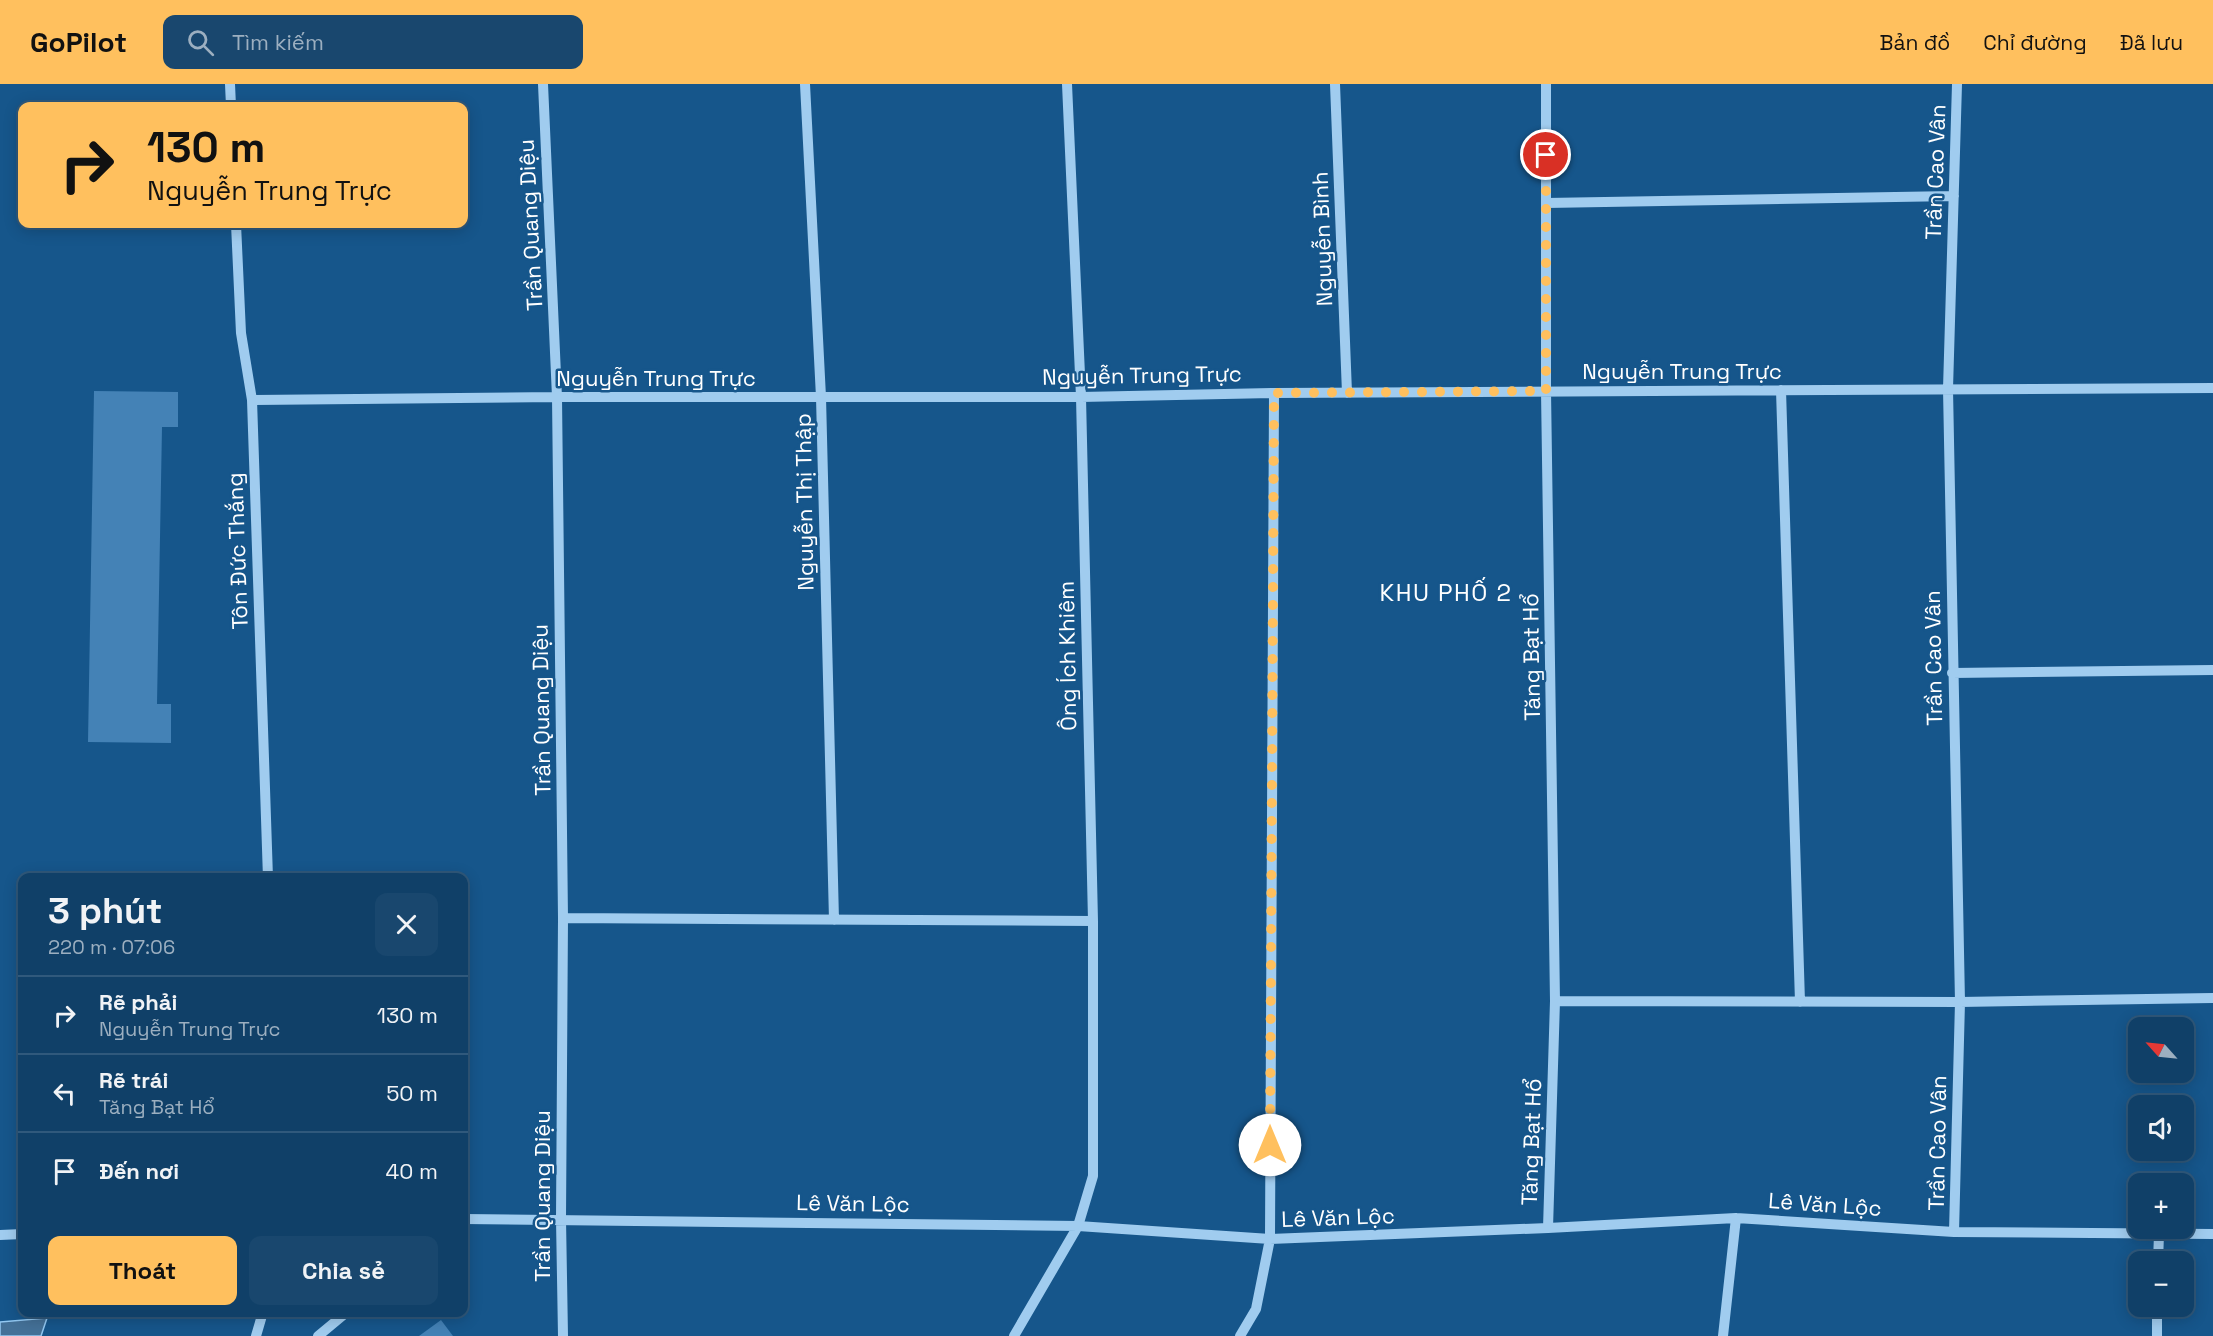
<!DOCTYPE html>
<html lang="vi">
<meta charset="utf-8">
<style>
body{margin:0;font-family:"Space Grotesk",sans-serif;background:#19476e;color:#f1f3f6;height:100vh;display:flex;flex-direction:column;font-size:22px;white-space:nowrap}
*{box-sizing:border-box;margin:0}
p{font-size:20px;color:#9cafc0}
.icon{flex:none;width:33px;height:33px;fill:none;stroke:currentColor;stroke-width:2;stroke-linecap:round;stroke-linejoin:round}
.map{position:relative;flex:1;overflow:hidden}
.panel{position:absolute;left:18px;top:789px;width:450px;height:444px;display:flex;flex-direction:column;background:#104068;border-radius:12px;box-shadow:0 3px 15px #0003,0 0 0 2px #30597c}
.panel>*{flex:none}
.guide{position:absolute;left:18px;top:18px;width:450px;height:126px;border-radius:12px;box-shadow:0 3px 15px #0003,0 0 0 2px #30597c;background:#ffc05e;color:#111;overflow:hidden}
.needle{width:39px;rotate:297deg}
.fabs{position:absolute;left:2128px;top:933px;display:grid;gap:12px}
.fabs a{display:grid;place-items:center;width:66px;height:66px;border-radius:12px;background:#104068;box-shadow:0 3px 15px #0003,0 0 0 2px #30597c;font-size:30px}
.pin{position:absolute;display:grid;place-items:center;width:51px;height:51px;color:#fff;margin:-26px;border:3px solid #fff;border-radius:50%;box-shadow:0 2px 6px #0007}
.me{position:absolute;width:66px;margin:-33px;rotate:0deg;stroke-linejoin:round;filter:drop-shadow(0 0 4px #0008)}
.turn{display:flex;align-items:center;gap:21px;height:126px;padding:0 30px;font-size:27px}
.turn .icon{width:78px;height:78px;stroke-width:2.5}
.turn b{display:block;font-size:42px;line-height:51px}
.round{display:grid;place-items:center;flex:none;width:63px;height:63px;border-radius:12px;background:#19476e}
.head{display:flex;align-items:center;justify-content:space-between;height:102px;padding:0 30px}
h1{font-size:36px;font-weight:600;line-height:45px}
.action{display:flex;gap:12px;margin-top:auto;padding:12px 30px}
.action a{flex:1;height:69px;border-radius:12px;background:#ffc05e;color:#111;font-size:24px;font-weight:600;line-height:69px;text-align:center}
.action a+a{background:#19476e;color:#f1f3f6}
ul{padding:0;list-style:none}
li{display:flex;align-items:center;gap:18px;height:78px;padding:0 30px;border-top:2px solid #30597c}
li div{flex:1}
li b{display:block;font-size:22px}
li em{font-style:normal}
header{display:flex;align-items:center;gap:36px;box-sizing:border-box;height:84px;padding:0 30px;background:#ffc05e;color:#111}
header strong{font-size:28px}
nav{display:flex;gap:33px;margin-inline-start:auto;font-size:21px}
.search{width:420px;height:54px;background:#19476e;display:flex;align-items:center;gap:15px;box-sizing:border-box;padding:0 21px;border-radius:12px;color:#9cafc0;font-size:22px}
.map>svg:first-child{display:block}
.water{fill:#447198;stroke:#92c8f2;stroke-width:1.5}
.building{fill:#4482b6}
.lines{fill:none;stroke-linecap:round;stroke-linejoin:round}
.minor{stroke:#a0ccef;stroke-width:10}
.route{stroke:#ffc05e;stroke-width:10;stroke-dasharray:0 18}
.labels{text-anchor:middle;dominant-baseline:central;stroke-width:5;stroke-linejoin:round;paint-order:stroke}
.street-label{font-size:22px;fill:#fff;stroke:#16568b}
.neighbourhood-label{font-size:24px;letter-spacing:1.5px;fill:#fff;stroke:#16568b}
</style>
<header>
<strong>GoPilot</strong>
<div class="search"><svg class="icon" aria-label="search" viewBox="0 0 24 24"><circle cx="10" cy="10" r="6"/><path d="M15 15l6 6"/></svg>Tìm kiếm</div>
<nav><a>Bản đồ</a><a>Chỉ đường</a><a>Đã lưu</a></nav>
</header>
<div class="map">
<svg width="2213" height="1252" viewBox="0 0 2213 1252">
<rect width="100%" height="100%" fill="#16568b"/>
<path class="water" d="M47 1234 41 1252H0V1238Z"/>
<path class="building" d="M94 307 178 308V343H162L157 620H171V659L88 658Z
M441 1236 453 1252H419Z"/>
<g class="lines">
<path class="minor" d="M230 0 231 22
M543 0 557 313 563 834 561 1135 563 1252
M805 0 821 313 834 836
M1335 0 1347 309
M1546 0V307L1555 917 1548 1144
M1546 119 1954 112
M236 140 241 249 252 316 268 794
M1781 306 1800 918
M252 316 557 313H1081L1274 309 2213 304
M1952 589 2213 586
M563 834 1093 837
M1555 917 1960 918 2213 914
M464 1135 1078 1142 1270 1155 1548 1144 1736 1134 1954 1148 2213 1150
M1954 1148 1960 918 1948 305 1957 0
M0 1151 22 1150
M2158 1178 2159 1150
M256 1252 263 1228
M318 1252 347 1228
M1014 1252 1078 1142 1093 1092V837L1081 313 1067 0
M1240 1252 1256 1225 1270 1155 1274 309
M1723 1252 1736 1134
M2157 1252V1222"/>
</g>
<g class="lines">
<path class="route" d="M1270 1061 1274 309 1546 307V71"/>
</g>
<g class="labels">
<g class="street-label">
<text transform="translate(1935 88) rotate(-88)">Trần Cao Vân</text>
<text transform="translate(530 141) rotate(-93)">Trần Quang Diệu</text>
<text transform="translate(1322 155) rotate(-92)">Nguyễn Bình</text>
<text x="1682" y="287">Nguyễn Trung Trực</text>
<text transform="translate(1142 291) rotate(-1)">Nguyễn Trung Trực</text>
<text x="656" y="294">Nguyễn Trung Trực</text>
<text transform="translate(804 418) rotate(-91)">Nguyễn Thị Thập</text>
<text transform="translate(237 467) rotate(-92)">Tôn Đức Thắng</text>
<text transform="translate(1067 572) rotate(-91)">Ông Ích Khiêm</text>
<text transform="translate(1531 573) rotate(-91)">Tăng Bạt Hổ</text>
<text transform="translate(1933 574) rotate(-91)">Trần Cao Vân</text>
<text transform="translate(541 626) rotate(-91)">Trần Quang Diệu</text>
<text transform="translate(1531 1058) rotate(-88)">Tăng Bạt Hổ</text>
<text transform="translate(1937 1059) rotate(-89)">Trần Cao Vân</text>
<text transform="translate(542 1112) rotate(-90)">Trần Quang Diệu</text>
<text transform="translate(853 1119) rotate(1)">Lê Văn Lộc</text>
<text transform="translate(1825 1120) rotate(4)">Lê Văn Lộc</text>
<text transform="translate(1338 1133) rotate(-2)">Lê Văn Lộc</text>
</g>
<g class="neighbourhood-label">
<text x="1446" y="508">KHU PHỐ 2</text>
</g>
</g>
</svg>
<div class="fabs">
<a><svg class="needle" viewBox="-14 -14 28 28"><path d="M0-13l5 13h-10z" fill="#e53935"/><path d="M0 13l5-13h-10z" fill="#9cafc0"/></svg></a>
<a><svg class="icon" aria-label="sound" viewBox="0 0 24 24"><path d="M4 9h4l5-4v14l-5-4H4zM17 9q2 3 0 6"/></svg></a>
<a>+</a>
<a>−</a>
</div>
<div class="pin" style="left:1546px;top:71px;background:#d93025"><svg class="icon" aria-label="arrive" viewBox="0 0 24 24"><path d="M6 21V4h12l-3 4 3 4H6"/></svg></div>
<svg class="me" style="left:1270px;top:1061px" viewBox="-20 -20 40 40"><circle r="19" fill="#fff"/><path d="M0-13L10 11 0 6-10 11z" fill="#ffc05e"/></svg>
<div class="guide">
<div class="turn"><svg class="icon" aria-label="right" viewBox="0 0 24 24"><path d="M7 20v-9h11M14 6l5 5-5 5"/></svg><div><b>130 m</b>Nguyễn Trung Trực</div></div>
</div>
<section class="panel">
<div class="head"><div><h1>3 phút</h1><p>220 m · 07:06</p></div><a class="round"><svg class="icon" aria-label="close" viewBox="0 0 24 24"><path d="M6 6l12 12M18 6L6 18"/></svg></a></div>
<ul>
<li><svg class="icon" aria-label="right" viewBox="0 0 24 24"><path d="M7 20v-9h11M14 6l5 5-5 5"/></svg><div><b>Rẽ phải</b><p>Nguyễn Trung Trực</p></div><em>130 m</em></li>
<li><svg class="icon" aria-label="left" viewBox="0 0 24 24"><path d="M17 20v-9H6M10 6l-5 5 5 5"/></svg><div><b>Rẽ trái</b><p>Tăng Bạt Hổ</p></div><em>50 m</em></li>
<li><svg class="icon" aria-label="arrive" viewBox="0 0 24 24"><path d="M6 21V4h12l-3 4 3 4H6"/></svg><div><b>Đến nơi</b></div><em>40 m</em></li>
</ul>
<div class="action"><a>Thoát</a><a>Chia sẻ</a></div>
</section>
</div>
